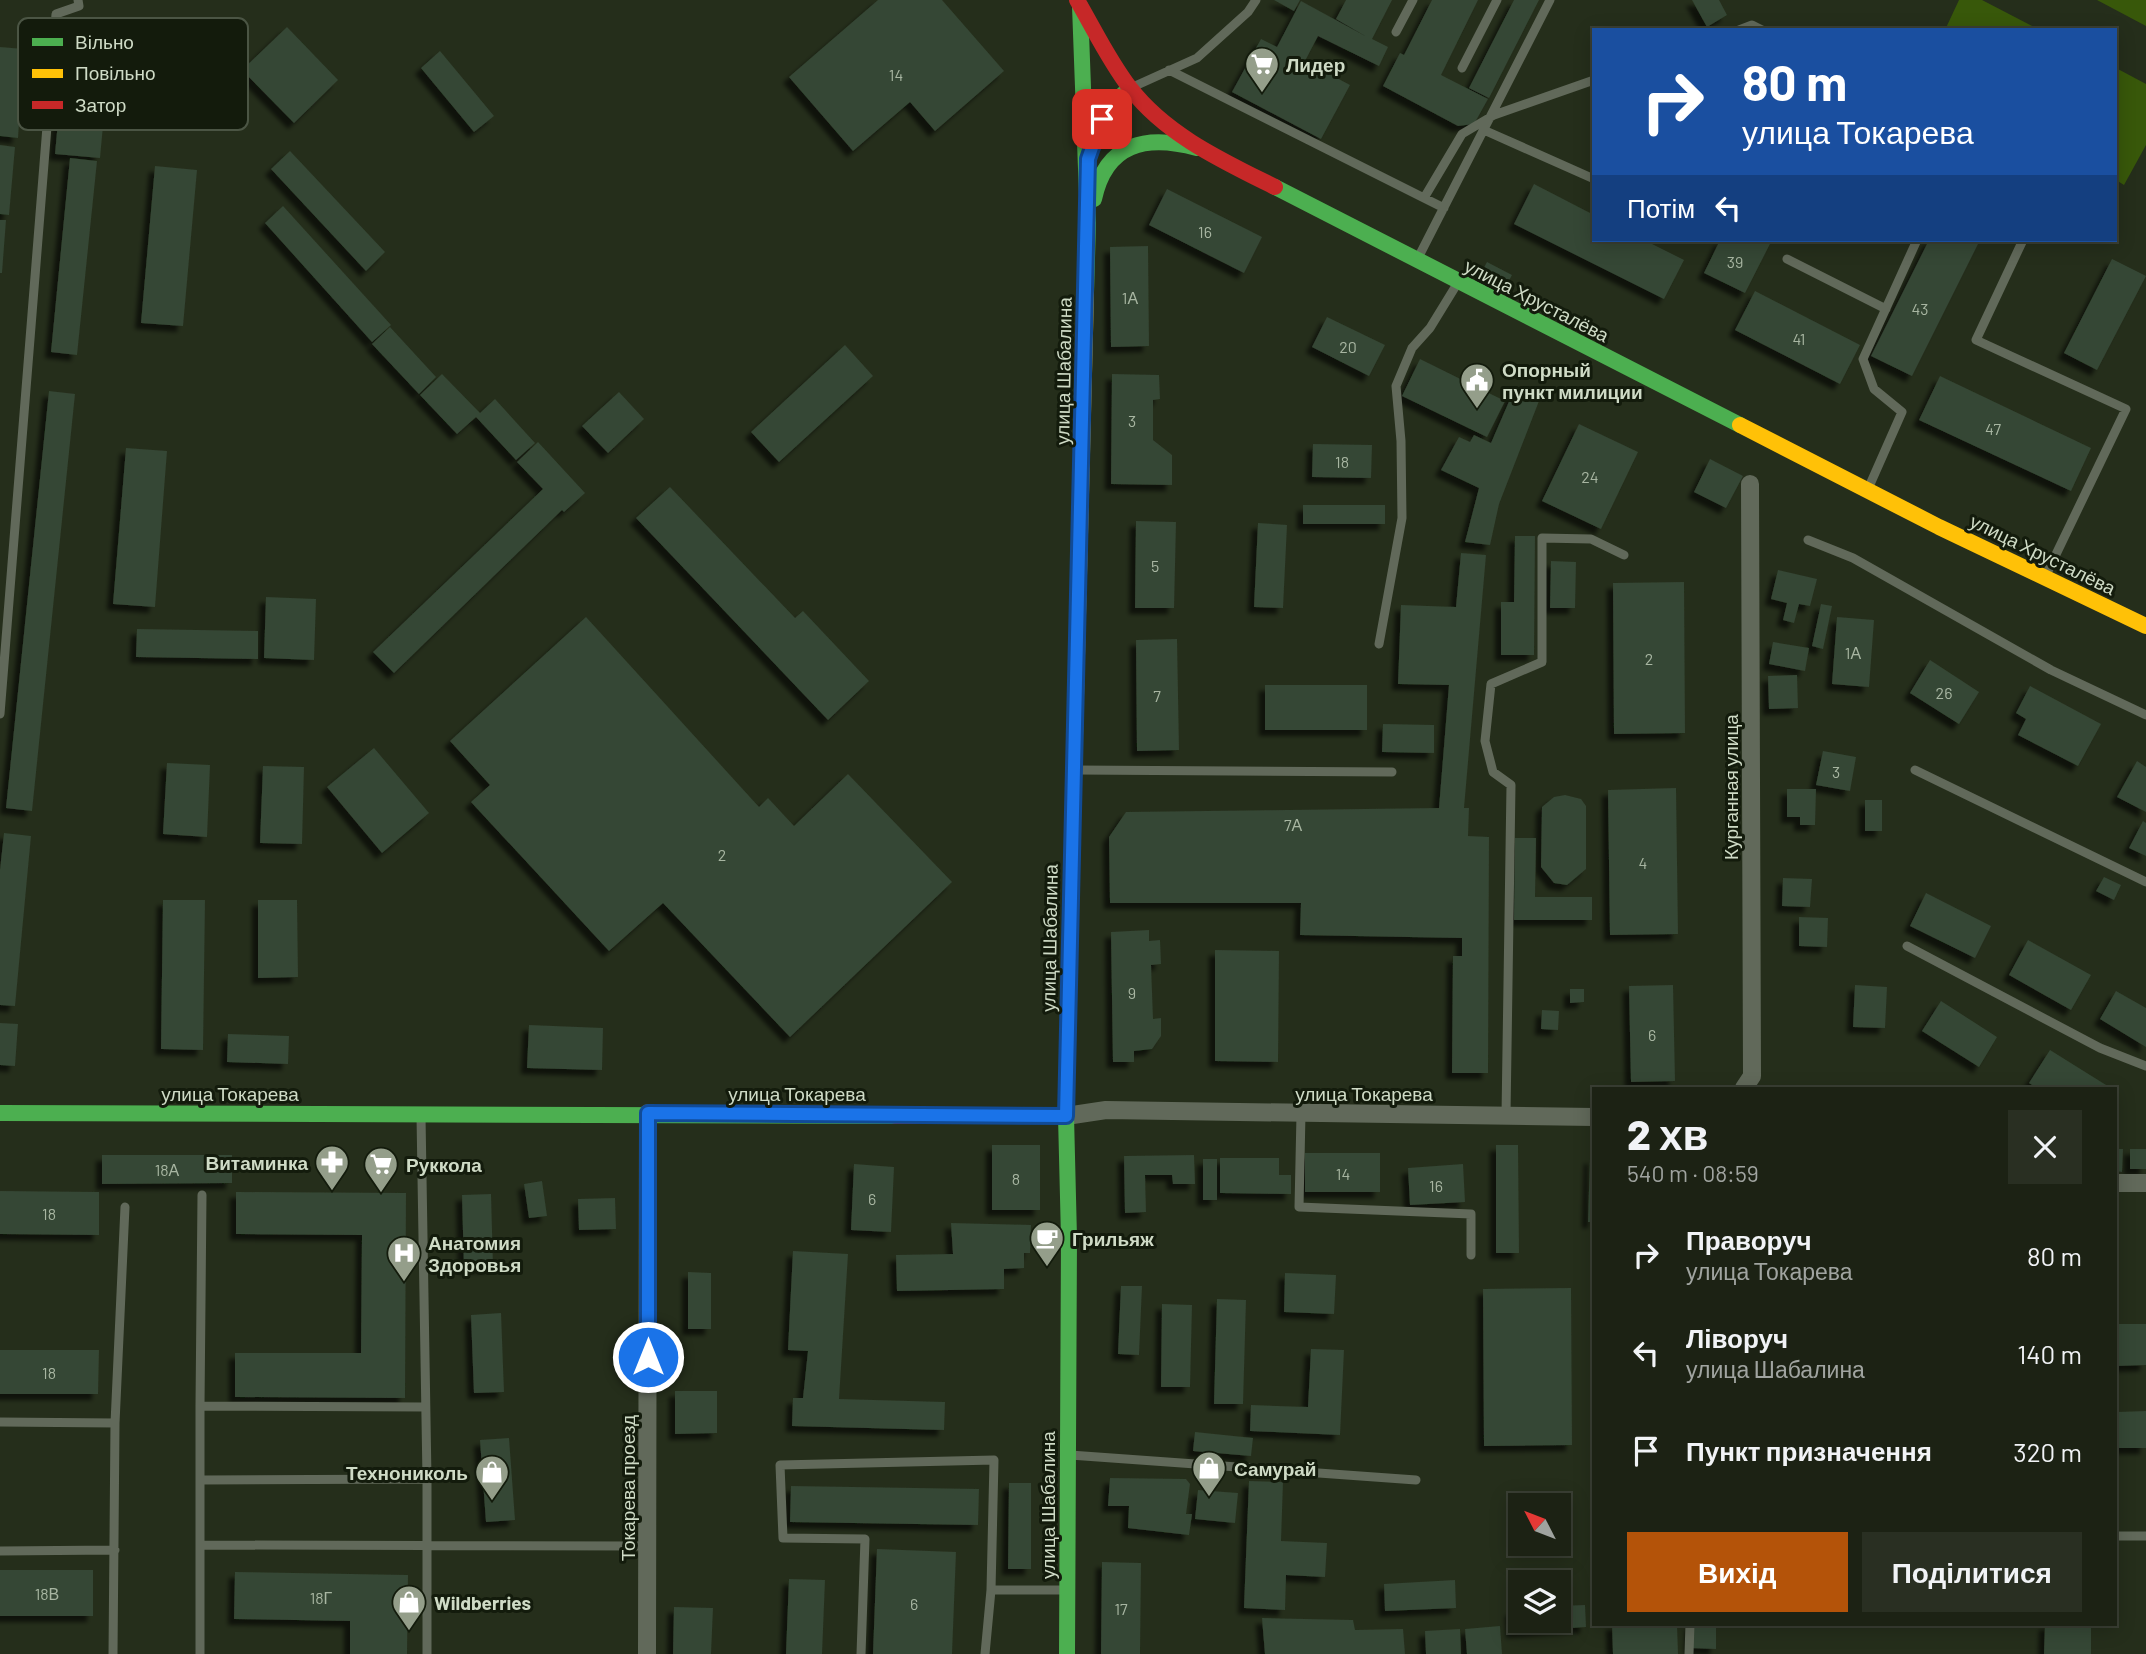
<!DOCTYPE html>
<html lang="uk">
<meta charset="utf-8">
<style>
body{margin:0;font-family:Barlow,sans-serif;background:#292f22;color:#f1f3f6;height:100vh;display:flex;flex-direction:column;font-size:26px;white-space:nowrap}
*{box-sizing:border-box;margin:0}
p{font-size:23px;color:#a0a4a0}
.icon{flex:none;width:38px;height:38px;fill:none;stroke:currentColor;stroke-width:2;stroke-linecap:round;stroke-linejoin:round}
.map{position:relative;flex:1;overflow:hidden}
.panel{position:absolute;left:1592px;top:1087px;width:525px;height:539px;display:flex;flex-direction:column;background:#1c2214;border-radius:0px;box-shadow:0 4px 18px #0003,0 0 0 2px #3a3f34}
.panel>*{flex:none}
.guide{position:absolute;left:1592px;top:28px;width:525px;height:214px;border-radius:0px;box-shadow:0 4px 18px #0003,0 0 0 2px #3a3f34;background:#1a4fa0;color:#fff;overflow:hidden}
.needle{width:46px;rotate:312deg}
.fabs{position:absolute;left:1508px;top:1493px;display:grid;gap:14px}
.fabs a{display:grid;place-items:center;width:63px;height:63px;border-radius:0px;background:#1c2214;box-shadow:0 4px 18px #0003,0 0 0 2px #3a3f34;font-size:35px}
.pin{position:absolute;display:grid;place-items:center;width:60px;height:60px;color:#fff;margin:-30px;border-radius:14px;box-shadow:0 4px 10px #0006}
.me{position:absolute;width:77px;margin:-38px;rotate:0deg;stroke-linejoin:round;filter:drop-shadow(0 0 5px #0008)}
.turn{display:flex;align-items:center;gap:24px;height:147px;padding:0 35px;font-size:32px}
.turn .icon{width:91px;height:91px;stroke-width:2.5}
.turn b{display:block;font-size:49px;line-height:60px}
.then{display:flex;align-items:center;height:66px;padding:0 35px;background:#0003;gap:14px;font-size:26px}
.round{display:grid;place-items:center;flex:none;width:74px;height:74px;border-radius:0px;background:#292f22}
.head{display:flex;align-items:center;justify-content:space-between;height:119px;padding:0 35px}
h1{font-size:42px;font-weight:800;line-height:52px}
.primary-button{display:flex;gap:14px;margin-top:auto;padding:14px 35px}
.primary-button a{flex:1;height:80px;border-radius:0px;background:#b45309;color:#fff;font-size:28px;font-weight:800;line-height:80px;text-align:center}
.primary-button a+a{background:#292f22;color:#f1f3f6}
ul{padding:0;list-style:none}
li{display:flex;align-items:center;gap:21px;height:98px;padding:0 35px}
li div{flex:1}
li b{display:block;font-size:26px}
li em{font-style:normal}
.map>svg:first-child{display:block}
.green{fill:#38580a}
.building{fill:#354634;filter:url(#shadow)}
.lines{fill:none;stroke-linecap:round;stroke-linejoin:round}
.lane{stroke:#61695a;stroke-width:9}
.street{stroke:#61695a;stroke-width:18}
.fast{stroke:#4caf50;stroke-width:16}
.slow{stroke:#ffc107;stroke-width:16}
.jam{stroke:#c62828;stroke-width:16}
.route-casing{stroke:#114b97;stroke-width:18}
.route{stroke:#1a73e8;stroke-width:12}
.labels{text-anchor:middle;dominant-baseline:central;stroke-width:6;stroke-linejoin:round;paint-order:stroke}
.number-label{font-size:16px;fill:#a8b6a2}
.poi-label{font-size:19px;font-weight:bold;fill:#cfdbc6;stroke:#131b0c;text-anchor:start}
.street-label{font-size:19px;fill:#cfdbc6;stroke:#131b0c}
.key{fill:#131b0c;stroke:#4b5544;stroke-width:2}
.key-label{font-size:19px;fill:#cfdbc6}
</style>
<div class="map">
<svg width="2146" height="1654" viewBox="0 0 2146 1654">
<defs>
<filter id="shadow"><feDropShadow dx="-6" dy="6" stdDeviation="2" flood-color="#0009"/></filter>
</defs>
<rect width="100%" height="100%" fill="#252e1b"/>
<path class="green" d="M1959 0H1982L2040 30H1945Z
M2097 0H2146V26Z
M2116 68 2146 84V145L2124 185 2116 180Z"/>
<path class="building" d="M878 0H942L1004 71 935 131 910 102 853 151 789 77Z
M1274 0H1300L1294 11Z
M1346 0H1392L1372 39 1388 47 1379 66 1318 36 1305 61 1350 85 1321 139 1232 92 1261 39 1277 47 1301 1 1367 37 1336 19Z
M1432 0H1478L1441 75 1488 99 1474 124 1458 126 1383 86 1400 53 1404 55Z
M1514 0H1539L1489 98 1469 88Z
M1692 0H1719L1727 15 1707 27Z
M287 27 338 80 294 123 242 70Z
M0 47 24 49 18 138 0 136Z
M440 51 494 116 474 132 421 68Z
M60 100 105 104 100 158 55 154Z
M0 145 15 147 9 215 0 214Z
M290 151 385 252 366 271 271 169Z
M70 158 97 161 77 355 51 352Z
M155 166 197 170 183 326 141 323Z
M1534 184 1594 215V240H1644L1684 260 1664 299 1514 224Z
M1167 189 1262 237 1244 273 1149 225Z
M283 206 391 325 372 342 265 223Z
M0 220H6L2 273H0Z
M1720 240H1772L1745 293 1704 273Z
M1929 240H1980L1912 376 1871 356Z
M1148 246 1149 346 1111 347 1110 247Z
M2112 259 2146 276 2097 370 2064 353Z
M1487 262 1512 275 1505 288 1480 275Z
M1755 291 1860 345 1840 384 1735 330Z
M1327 317 1385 345 1369 376 1312 347Z
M390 327 436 377 419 394 372 344Z
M845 345 873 376 779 462 751 432Z
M1420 359 1505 401 1487 437 1402 396Z
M442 374 480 413 495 399 535 443 516 460 476 417 457 434 420 395Z
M1112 374 1159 375 1160 399 1153 400V440L1172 455V485L1111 484Z
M1940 376 2091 448 2071 491 1919 420Z
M1514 390 1539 401 1499 504 1490 545 1465 542 1479 488 1441 470 1459 437 1470 442 1474 435 1491 443Z
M49 391 75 394 32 811 6 808Z
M619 392 644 419 608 453 582 426Z
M1579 424 1638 452 1601 529 1542 501Z
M538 442 585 493 564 512 562 510 394 673 373 652 543 489 517 462Z
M1313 444 1372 445 1371 478 1312 477Z
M126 448 167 451 155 607 113 604Z
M1710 459 1743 476 1726 508 1694 492Z
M670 487 795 618 803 611 869 681 828 720 636 518Z
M1303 505H1385V524H1303Z
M1136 521 1176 522 1174 608H1135Z
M1258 523 1287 525 1283 608 1254 607Z
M1515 536H1535L1534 655H1501V602H1514Z
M1461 553 1486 555 1464 808H1469L1468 836 1489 837 1488 1073H1452L1453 956H1462V938L1300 935 1301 903H1110L1109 837 1126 812 1439 808 1449 685 1398 684 1401 605 1456 607Z
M1551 561 1576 562 1575 608H1550Z
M1778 570 1817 579 1810 606 1799 604 1794 623 1783 620 1787 603 1771 599Z
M1684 582 1685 733 1614 734 1613 583Z
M266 597 316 599 314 660 264 658Z
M1821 604 1832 606 1823 649 1812 646Z
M586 617 759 807 768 798 794 826 848 774 952 882 790 1037 663 903 609 951 471 802 490 785 450 741Z
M1837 617 1874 620 1869 687 1832 684Z
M137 629 258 631V659L136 657Z
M1177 639 1179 750 1137 751 1136 640Z
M1773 642 1809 648 1805 671 1769 664Z
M1930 660 1979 692 1959 724 1910 693Z
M1797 675 1798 708 1769 709 1768 676Z
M1265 685H1367V730H1265Z
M2030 686 2101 724 2078 766 2018 735 2026 719 2016 713Z
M1383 724 1434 725V753L1382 752Z
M374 748 429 813 382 853 327 787Z
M1823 751 1856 757 1850 791 1816 785Z
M2137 761 2146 767V812L2117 797Z
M167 763 210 765 207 837 163 834Z
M263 766 304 767 302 844 260 843Z
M1676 788 1678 934 1610 935 1608 790Z
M1787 789H1816L1815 825H1800V817H1787Z
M1565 795 1581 799 1586 806V869L1567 885 1554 883 1541 867 1542 807 1554 797Z
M1865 800H1882V831H1865Z
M2143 821 2146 823V856L2129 848Z
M4 833 31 836 15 1006 0 1005V870Z
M1515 838H1536L1535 897H1592V920H1514Z
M2104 877 2121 885 2114 900 2096 891Z
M1783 878 1812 879 1810 907 1782 906Z
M1926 893 1991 926 1975 958 1910 926Z
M163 900H205L203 1050 161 1049Z
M258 900H297L298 977 258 978Z
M1799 917 1828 918 1827 947 1799 946Z
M1149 930V941L1160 940 1161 964 1151 965 1153 1019 1161 1018V1036L1152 1049 1134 1051V1062H1113L1111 932Z
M2028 940 2091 975 2071 1010 2009 975Z
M1215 950 1279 951 1278 1062 1215 1061Z
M1673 985 1675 1081 1631 1082 1629 986Z
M1855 985 1887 987 1885 1028 1853 1027Z
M1570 989H1584V1002L1570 1003Z
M2116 991 2146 1008V1047L2100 1019Z
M1941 1001 1997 1037 1979 1067 1922 1031Z
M1542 1010 1559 1011 1558 1030 1541 1029Z
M0 1023 18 1024 15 1066 0 1065Z
M529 1025 603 1028 602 1070 527 1068Z
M228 1034 289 1036 288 1064 227 1062Z
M2050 1050 2106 1085 2104 1088H2037L2029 1083Z
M992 1145H1040V1210H992Z
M1496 1145H1518L1519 1253H1496Z
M2116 1149H2123L2122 1172 2116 1171Z
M2130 1149H2146V1169H2130Z
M1305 1153H1380V1192H1305Z
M102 1155H232V1183L102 1184Z
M1194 1155 1195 1184H1173L1172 1175H1145L1146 1212 1125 1213 1124 1156Z
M1220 1158H1279V1175H1291V1194L1220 1193Z
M1590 1158H1594V1222H1588Z
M1203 1159H1217V1200H1203Z
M854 1164 894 1167 891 1232 851 1230Z
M1463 1164 1465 1202 1410 1205 1408 1168Z
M542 1181 547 1216 529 1218 524 1184Z
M0 1191 99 1192V1235L0 1234Z
M236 1192 406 1193 405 1398 235 1397V1353H361L362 1235 236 1234Z
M491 1194 493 1267 464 1268 462 1195Z
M615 1198 616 1229 579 1230 578 1199Z
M951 1223 1031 1225 1030 1253H1024V1268L1004 1269V1289L897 1291 896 1255 953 1254Z
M793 1251 848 1254 839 1399 945 1402 944 1430 792 1426 793 1398H803L808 1351 788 1350Z
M688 1272 711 1273V1329H688Z
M1285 1273 1336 1275 1334 1314 1284 1312Z
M1121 1286H1142L1139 1355 1118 1354Z
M1571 1288 1572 1445 1484 1446 1483 1289Z
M1217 1299 1246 1300 1243 1404H1214Z
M1162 1304 1192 1305 1190 1387H1161Z
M501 1313 504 1392 474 1393 471 1315Z
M2116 1324H2146V1365L2116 1366Z
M1311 1349 1344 1350 1340 1435 1250 1431 1251 1405 1308 1407Z
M0 1350H99L98 1394H0Z
M675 1391H717V1433L675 1434Z
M2146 1411V1448H2117V1412Z
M1195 1432 1253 1438 1251 1456 1193 1451Z
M509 1438 515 1520 486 1522 480 1440Z
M1110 1478 1186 1479 1190 1484 1186 1514H1192L1189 1535 1128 1528 1129 1506H1108Z
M1249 1481 1283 1482 1281 1541 1327 1543 1325 1577 1286 1575 1285 1610 1244 1608Z
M1009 1483H1031V1569H1008Z
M791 1486 979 1489 978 1525 790 1522Z
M1198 1490 1238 1493 1235 1523 1195 1519Z
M877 1549 956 1552 952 1654H873Z
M1102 1562 1141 1563 1140 1654H1101Z
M0 1570H93V1616H0Z
M235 1572 408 1575 407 1654H350V1621L234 1619Z
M789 1579 825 1580 822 1654H786Z
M1455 1580 1456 1608 1385 1611 1384 1584Z
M1585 1605 1586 1627 1512 1632 1511 1610 1521 1609V1620H1559V1606Z
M674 1607 713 1608 711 1654H673Z
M1262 1618 1353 1620 1355 1630 1403 1629 1405 1654H1265Z
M1612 1624H1677L1678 1654H1613Z
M1691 1624H1716V1649L1690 1648Z
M2045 1624H2091V1654H2044Z
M1500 1626 1502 1654H1467L1465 1629Z
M1460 1629 1461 1654H1426L1425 1631Z"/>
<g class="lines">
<path class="lane" d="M1739 30 1752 25 1762 30
M1396 32 1413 0
M1462 68 1497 0
M1169 70 1424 198 1462 134 1494 115 1594 80
M1135 86 1197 58 1248 12 1256 0
M1486 131 1594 179
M1424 198 1444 208
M2023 240 1976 340 2126 409 2047 573
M1419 256 1550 0
M1787 259 1886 309
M1868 489 1902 412 1874 389 1863 359 1917 240
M1808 540 1853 558 2051 670 2146 715
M1379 644 1402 518 1401 441 1396 386 1412 348 1430 328 1457 284
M0 714 56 14 79 6 78 0
M1076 770 1392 772
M1915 770 2146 882
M1907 946 2100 1048 2146 1066
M1301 1114 1299 1207 1471 1214V1255
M1506 1115 1511 785 1493 772 1485 741 1491 684 1542 662V538L1591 539 1624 555
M200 1406 202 1195
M0 1422 115 1423
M1070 1455 1416 1480
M427 1479V1654
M202 1480 427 1479 421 1116
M2116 1536H2146
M200 1545 647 1546
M0 1551 115 1550
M991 1590H1066
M113 1654 115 1423 125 1207
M200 1654V1406L425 1407
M861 1654 865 1539 783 1538 780 1465 994 1460 991 1590 985 1654
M1689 1654 1690 1624"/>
<path class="street" d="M1744 1088 1752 1076 1750 484
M1066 1116 1106 1110 1594 1117
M2116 1183H2146
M647 1654 648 1113"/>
<path class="fast" d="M1080 6 1088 223 1086 293
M1091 149 1109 107 1130 88
M1275 187 1740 425
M1094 199C1106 143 1146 134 1197 148
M0 1113 896 1116
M1067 1654 1069 1238 1066 1116 1074 777"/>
<path class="slow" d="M1740 425 1939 527 2146 626
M1074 777 1086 293"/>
<path class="jam" d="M1077 0C1094 29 1109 61 1130 88 1166 135 1223 161 1275 187
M896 1116H1066"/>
</g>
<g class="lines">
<g class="route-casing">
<path id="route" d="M648 1357V1113L1066 1116 1088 159 1102 119"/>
</g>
<use href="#route" class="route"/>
</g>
<defs>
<g id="supermarket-pin" transform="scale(1.75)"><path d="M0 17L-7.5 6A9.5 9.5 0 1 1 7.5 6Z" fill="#949e8a" stroke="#131b0c"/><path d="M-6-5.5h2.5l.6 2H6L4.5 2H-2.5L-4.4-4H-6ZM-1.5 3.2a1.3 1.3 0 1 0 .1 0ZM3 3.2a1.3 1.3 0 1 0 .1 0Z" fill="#fff"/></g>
<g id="civic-pin" transform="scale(1.75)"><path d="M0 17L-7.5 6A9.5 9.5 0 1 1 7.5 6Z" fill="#949e8a" stroke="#131b0c"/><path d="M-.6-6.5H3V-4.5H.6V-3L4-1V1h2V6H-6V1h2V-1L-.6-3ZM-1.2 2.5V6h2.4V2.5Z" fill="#fff"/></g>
<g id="pharmacy-pin" transform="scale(1.75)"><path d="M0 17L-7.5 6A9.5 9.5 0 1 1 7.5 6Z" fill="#949e8a" stroke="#131b0c"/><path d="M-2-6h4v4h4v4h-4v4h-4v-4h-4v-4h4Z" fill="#fff"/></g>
<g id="cafe-pin" transform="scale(1.75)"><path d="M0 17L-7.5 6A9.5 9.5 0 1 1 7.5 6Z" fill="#949e8a" stroke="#131b0c"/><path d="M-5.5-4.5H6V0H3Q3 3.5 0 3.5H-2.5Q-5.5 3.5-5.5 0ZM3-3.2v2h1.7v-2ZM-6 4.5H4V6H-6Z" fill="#fff"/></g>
<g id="hospital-pin" transform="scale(1.75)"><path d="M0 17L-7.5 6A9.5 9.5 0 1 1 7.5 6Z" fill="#949e8a" stroke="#131b0c"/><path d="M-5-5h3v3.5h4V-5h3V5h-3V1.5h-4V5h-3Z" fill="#fff"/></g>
<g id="shop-pin" transform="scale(1.75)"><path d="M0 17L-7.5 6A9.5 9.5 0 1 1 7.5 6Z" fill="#949e8a" stroke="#131b0c"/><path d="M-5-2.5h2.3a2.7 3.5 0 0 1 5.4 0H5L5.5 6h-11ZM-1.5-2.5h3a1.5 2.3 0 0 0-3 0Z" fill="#fff"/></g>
</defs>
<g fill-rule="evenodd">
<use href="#supermarket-pin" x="1262" y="64"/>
<use href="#civic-pin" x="1477" y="380"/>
<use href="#pharmacy-pin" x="332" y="1162"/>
<use href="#supermarket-pin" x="381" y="1164"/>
<use href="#cafe-pin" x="1047" y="1238"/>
<use href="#hospital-pin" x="404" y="1253"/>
<use href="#shop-pin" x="1209" y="1468"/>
<use href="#shop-pin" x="492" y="1472"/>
<use href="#shop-pin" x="409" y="1602"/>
</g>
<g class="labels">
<g class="number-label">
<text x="896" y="74">14</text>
<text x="1205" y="231">16</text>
<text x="1735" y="261">39</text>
<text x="1130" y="297">1А</text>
<text x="1920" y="308">43</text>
<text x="1799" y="338">41</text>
<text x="1348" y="346">20</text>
<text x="1132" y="420">3</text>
<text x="1993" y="428">47</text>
<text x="1342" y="461">18</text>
<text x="1590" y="476">24</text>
<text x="1155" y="565">5</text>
<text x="1853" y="652">1А</text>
<text x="1649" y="658">2</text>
<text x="1944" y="692">26</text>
<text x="1157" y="695">7</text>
<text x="1836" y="771">3</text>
<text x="1293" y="824">7А</text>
<text x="722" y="854">2</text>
<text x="1643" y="862">4</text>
<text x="1132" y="992">9</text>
<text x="1652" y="1034">6</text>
<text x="167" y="1169">18А</text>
<text x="1343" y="1173">14</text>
<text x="1016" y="1178">8</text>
<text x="1436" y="1185">16</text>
<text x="872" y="1198">6</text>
<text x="49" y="1213">18</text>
<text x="49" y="1372">18</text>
<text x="47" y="1593">18В</text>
<text x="321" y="1597">18Г</text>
<text x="914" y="1603">6</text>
<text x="1121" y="1608">17</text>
</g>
<g class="poi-label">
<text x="1286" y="64">Лидер</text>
<text x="1502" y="369">Опорный<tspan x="1502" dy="22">пункт милиции</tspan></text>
<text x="308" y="1162" text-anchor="end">Витаминка</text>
<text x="406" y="1164">Руккола</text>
<text x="1072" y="1238">Грильяж</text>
<text x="428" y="1242">Анатомия<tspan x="428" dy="22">Здоровья</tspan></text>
<text x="1234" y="1468">Самурай</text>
<text x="468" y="1472" text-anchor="end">Технониколь</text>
<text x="434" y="1602">Wildberries</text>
</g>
<g class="street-label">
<text transform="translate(1537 300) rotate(27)">улица Хрусталёва</text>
<text transform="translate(1063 371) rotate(-89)">улица Шабалина</text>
<text transform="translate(2043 554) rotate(26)">улица Хрусталёва</text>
<text transform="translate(1730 787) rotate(-90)">Курганная улица</text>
<text transform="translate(1049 938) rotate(-89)">улица Шабалина</text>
<text x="230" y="1093">улица Токарева</text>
<text x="797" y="1093">улица Токарева</text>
<text x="1364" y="1093">улица Токарева</text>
<text transform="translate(627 1488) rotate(-90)">Токарева проезд</text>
<text transform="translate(1047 1505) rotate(-90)">улица Шабалина</text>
</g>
</g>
<rect x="18" y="18" width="230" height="112" rx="10" class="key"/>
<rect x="32" y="38" width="31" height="8" fill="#4caf50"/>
<rect x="32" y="69" width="31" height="9" fill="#ffc107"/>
<rect x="32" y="101" width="31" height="8" fill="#c62828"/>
<g class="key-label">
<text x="75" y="49">Вільно</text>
<text x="75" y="80">Повільно</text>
<text x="75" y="112">Затор</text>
</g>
</svg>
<div class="fabs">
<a><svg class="needle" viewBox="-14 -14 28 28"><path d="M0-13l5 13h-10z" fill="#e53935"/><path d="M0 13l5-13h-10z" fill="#a0a4a0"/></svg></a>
<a><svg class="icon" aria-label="layers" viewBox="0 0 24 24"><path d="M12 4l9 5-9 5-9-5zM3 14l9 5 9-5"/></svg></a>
</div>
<div class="pin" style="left:1102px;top:119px;background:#d93025"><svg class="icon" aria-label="arrive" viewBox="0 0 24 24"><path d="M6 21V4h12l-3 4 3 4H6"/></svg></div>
<svg class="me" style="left:648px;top:1357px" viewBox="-20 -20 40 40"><circle r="17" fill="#1a73e8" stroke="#fff" stroke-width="3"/><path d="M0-11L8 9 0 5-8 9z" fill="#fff"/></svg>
<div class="guide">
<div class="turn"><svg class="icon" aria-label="right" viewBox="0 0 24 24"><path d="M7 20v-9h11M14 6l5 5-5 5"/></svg><div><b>80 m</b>улица Токарева</div></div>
<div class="then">Потім<svg class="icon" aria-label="left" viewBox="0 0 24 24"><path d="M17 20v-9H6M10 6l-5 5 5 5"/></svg></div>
</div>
<section class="panel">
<div class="head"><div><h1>2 хв</h1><p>540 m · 08:59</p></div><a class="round"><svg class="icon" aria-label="close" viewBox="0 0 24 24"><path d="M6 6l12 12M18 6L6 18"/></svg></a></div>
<ul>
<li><svg class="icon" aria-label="right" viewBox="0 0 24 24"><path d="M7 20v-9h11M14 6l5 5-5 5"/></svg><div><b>Праворуч</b><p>улица Токарева</p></div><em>80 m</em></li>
<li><svg class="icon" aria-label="left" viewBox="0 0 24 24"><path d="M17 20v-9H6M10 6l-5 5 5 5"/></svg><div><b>Ліворуч</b><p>улица Шабалина</p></div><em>140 m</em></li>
<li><svg class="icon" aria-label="arrive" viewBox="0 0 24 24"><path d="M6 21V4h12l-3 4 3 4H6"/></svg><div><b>Пункт призначення</b></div><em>320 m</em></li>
</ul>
<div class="primary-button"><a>Вихід</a><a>Поділитися</a></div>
</section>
</div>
